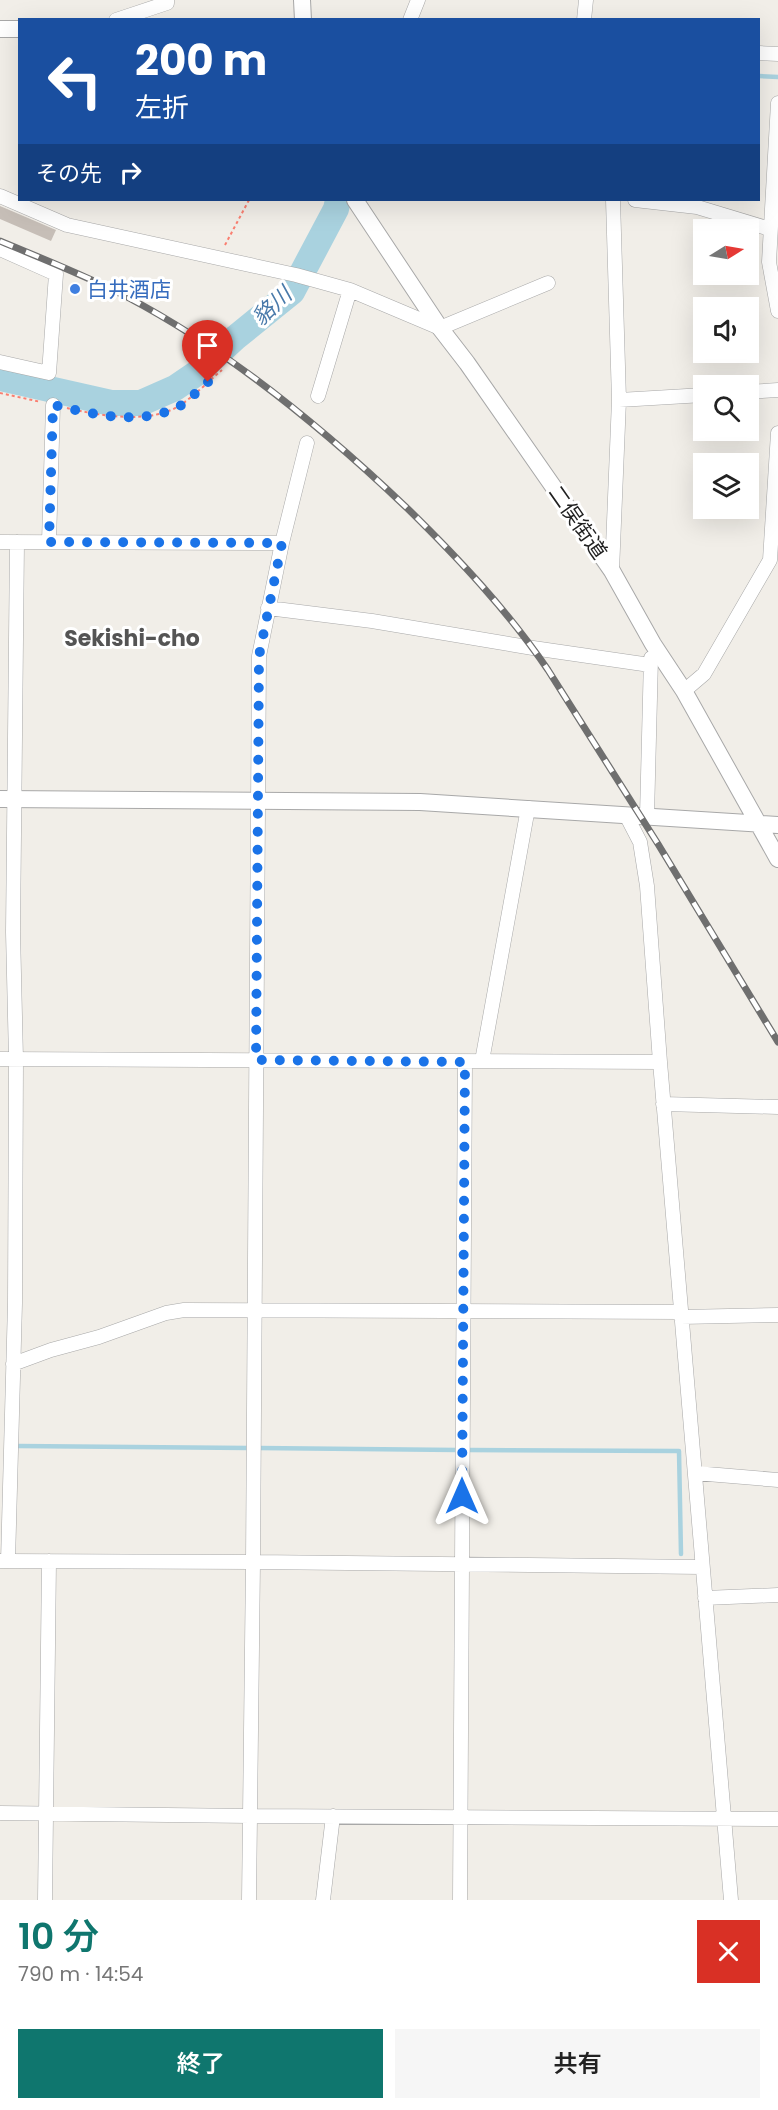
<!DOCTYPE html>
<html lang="ja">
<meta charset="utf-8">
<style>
body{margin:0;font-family:Poppins,"Noto Sans JP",sans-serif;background:#f6f6f6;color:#222;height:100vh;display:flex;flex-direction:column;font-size:22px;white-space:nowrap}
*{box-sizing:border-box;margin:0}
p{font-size:20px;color:#767676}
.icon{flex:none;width:33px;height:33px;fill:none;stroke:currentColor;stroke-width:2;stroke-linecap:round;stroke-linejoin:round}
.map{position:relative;height:1900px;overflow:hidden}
.details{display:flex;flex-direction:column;background:#fff;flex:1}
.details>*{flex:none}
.top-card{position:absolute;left:18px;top:18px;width:742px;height:183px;border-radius:0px;box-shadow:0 6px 24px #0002;background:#1a4fa0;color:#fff;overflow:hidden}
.needle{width:39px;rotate:79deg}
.controls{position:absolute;left:693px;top:219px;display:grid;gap:12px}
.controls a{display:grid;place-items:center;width:66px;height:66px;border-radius:0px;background:#fff;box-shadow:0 6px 24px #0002;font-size:30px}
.pin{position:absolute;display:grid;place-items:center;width:51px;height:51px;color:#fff;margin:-62px -26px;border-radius:50% 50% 50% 0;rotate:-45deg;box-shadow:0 0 6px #0007}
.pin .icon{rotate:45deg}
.me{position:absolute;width:66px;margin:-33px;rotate:0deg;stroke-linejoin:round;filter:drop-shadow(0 0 4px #0008)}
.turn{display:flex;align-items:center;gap:21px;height:126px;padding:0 18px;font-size:27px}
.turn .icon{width:78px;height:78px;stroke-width:2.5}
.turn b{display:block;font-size:42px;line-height:51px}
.then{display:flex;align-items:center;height:57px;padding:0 18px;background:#0003;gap:12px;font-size:22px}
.round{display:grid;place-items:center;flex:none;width:63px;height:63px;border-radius:0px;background:#f6f6f6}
.summary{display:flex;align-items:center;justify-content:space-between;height:102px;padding:0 18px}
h1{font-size:36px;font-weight:600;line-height:45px;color:#0f766e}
.primary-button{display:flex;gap:12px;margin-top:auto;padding:12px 18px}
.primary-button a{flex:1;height:69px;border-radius:0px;background:#0f766e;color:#fff;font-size:24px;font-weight:600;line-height:69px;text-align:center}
.primary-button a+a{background:#f6f6f6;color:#222}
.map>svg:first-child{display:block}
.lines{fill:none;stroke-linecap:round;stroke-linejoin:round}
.stream{stroke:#a9d2df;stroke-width:4.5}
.river{stroke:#a9d2df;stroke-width:26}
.building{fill:#c6beb7}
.minor-casing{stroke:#a8a8a8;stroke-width:15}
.tertiary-casing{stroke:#a8a8a8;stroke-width:18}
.path{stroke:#fa7f71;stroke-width:2;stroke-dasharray:3 3;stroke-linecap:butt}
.minor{stroke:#fff;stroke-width:14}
.tertiary{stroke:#fff;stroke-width:16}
.rail-casing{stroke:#6f6f6f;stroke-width:7}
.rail{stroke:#fff;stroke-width:4.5;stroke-dasharray:14;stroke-linecap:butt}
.route{stroke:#1a73e8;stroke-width:10;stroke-dasharray:0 18}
.shop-dot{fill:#3f7fe0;stroke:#fff;stroke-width:2}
.labels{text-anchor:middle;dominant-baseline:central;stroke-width:6;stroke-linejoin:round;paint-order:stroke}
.shop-label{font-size:21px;fill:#366cbe;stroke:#fff;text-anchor:start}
.street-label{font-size:21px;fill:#212121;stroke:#fff}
.water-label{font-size:22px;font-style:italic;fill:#497aaa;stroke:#fff}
.neighbourhood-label{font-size:22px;font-weight:bold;fill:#545454;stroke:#fff}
</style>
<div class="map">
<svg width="778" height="1900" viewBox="0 0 778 1900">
<rect width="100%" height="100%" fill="#f1eee8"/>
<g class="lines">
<path class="stream" d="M759 76 778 77
M18 1446 248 1448
M259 1448 457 1450
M468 1450 679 1451 681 1554"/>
<path class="river" d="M0 378 111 403H141L175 388 197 373 235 338 292 292 336 209 338 200"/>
</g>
<path class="building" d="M0 206 56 230 51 241 0 219Z"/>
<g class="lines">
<g class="minor-casing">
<path id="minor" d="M116 20 167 3V0
M410 20 418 0
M584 20 586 0
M759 53 778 54
M778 103 769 262 778 311
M0 196 67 225 296 275 350 290 440 328 548 283
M635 200 697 207 770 229
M0 249 56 274 49 373 0 362
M748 392 778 390
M318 396 350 290
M619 400 704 395
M0 542 282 543 259 656 253 1562 0 1561
M49 542 53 405
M282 543 307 443
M612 571 619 400 613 200
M268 608 372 621 533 648 650 665
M684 691 704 674 770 560 778 433
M626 815 640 842 647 886 660 1062 731 1900
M647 816 651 658
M0 1059 660 1062
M482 1061 528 808
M663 1104 778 1107
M681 1317 778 1315
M13 1364 51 1350 99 1337 166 1313 184 1310 681 1312
M695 1473 778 1480
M8 1561 15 1303 16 1059 13 932 17 542
M705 1598 778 1595
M0 1813 250 1816 253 1562 702 1567
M45 1900 49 1561
M249 1900 250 1816 778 1819
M323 1900 333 1816
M460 1900 465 1062"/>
</g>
<g class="tertiary-casing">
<path id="tertiary" d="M302 0 303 20
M0 29H20
M355 200 440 328 467 363 612 571 653 644 684 691 778 859
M0 799 420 802 778 825"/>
</g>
<path class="path" d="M225 245 249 200
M0 393 41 402
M67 408C101 416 152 425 182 404 196 394 209 381 222 370"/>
<use href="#minor" class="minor"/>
<use href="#tertiary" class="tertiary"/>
<g class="rail-casing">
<path id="rail" d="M0 241C43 259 87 276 129 298 231 352 325 430 408 509 459 559 508 611 548 670L658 844 778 1042"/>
</g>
<use href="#rail" class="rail"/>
</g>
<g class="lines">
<path class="route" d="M208 382C199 389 190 400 180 406 140 427 94 414 53 405L49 542 282 543 259 656 256 1060 465 1062 462 1496"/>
</g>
<circle class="shop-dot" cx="75" cy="289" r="6"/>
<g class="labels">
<g class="shop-label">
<text x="87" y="289">白井酒店</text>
</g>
<g class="street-label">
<text transform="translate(578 522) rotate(55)">二俣街道</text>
</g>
<g class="water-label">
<text transform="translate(272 306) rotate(-43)">貉川</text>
</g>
<g class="neighbourhood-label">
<text x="132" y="638">Sekishi-cho</text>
</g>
</g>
</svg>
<div class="controls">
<a><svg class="needle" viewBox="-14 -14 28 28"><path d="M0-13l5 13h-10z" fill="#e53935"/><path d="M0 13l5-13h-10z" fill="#767676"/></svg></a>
<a><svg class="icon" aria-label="sound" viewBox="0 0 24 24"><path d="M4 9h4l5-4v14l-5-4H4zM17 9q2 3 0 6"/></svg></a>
<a><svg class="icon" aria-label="search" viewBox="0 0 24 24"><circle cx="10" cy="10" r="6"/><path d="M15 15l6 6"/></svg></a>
<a><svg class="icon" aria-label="layers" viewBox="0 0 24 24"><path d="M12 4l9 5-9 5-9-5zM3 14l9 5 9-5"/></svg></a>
</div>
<div class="pin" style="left:208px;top:382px;background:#d93025"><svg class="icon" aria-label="arrive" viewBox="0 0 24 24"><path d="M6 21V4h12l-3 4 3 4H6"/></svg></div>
<svg class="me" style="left:462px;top:1496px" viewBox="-20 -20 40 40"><path d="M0-17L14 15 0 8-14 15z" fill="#1a73e8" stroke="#fff" stroke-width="4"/></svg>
<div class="top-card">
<div class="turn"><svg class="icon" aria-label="left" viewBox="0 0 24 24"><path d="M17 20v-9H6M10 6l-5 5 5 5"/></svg><div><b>200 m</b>左折</div></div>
<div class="then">その先<svg class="icon" aria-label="right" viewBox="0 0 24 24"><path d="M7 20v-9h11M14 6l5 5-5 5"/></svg></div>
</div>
</div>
<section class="details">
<div class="summary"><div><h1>10 分</h1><p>790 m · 14:54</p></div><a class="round" style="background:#d93025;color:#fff"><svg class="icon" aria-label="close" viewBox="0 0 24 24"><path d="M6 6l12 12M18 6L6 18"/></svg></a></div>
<div class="primary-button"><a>終了</a><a>共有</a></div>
</section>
